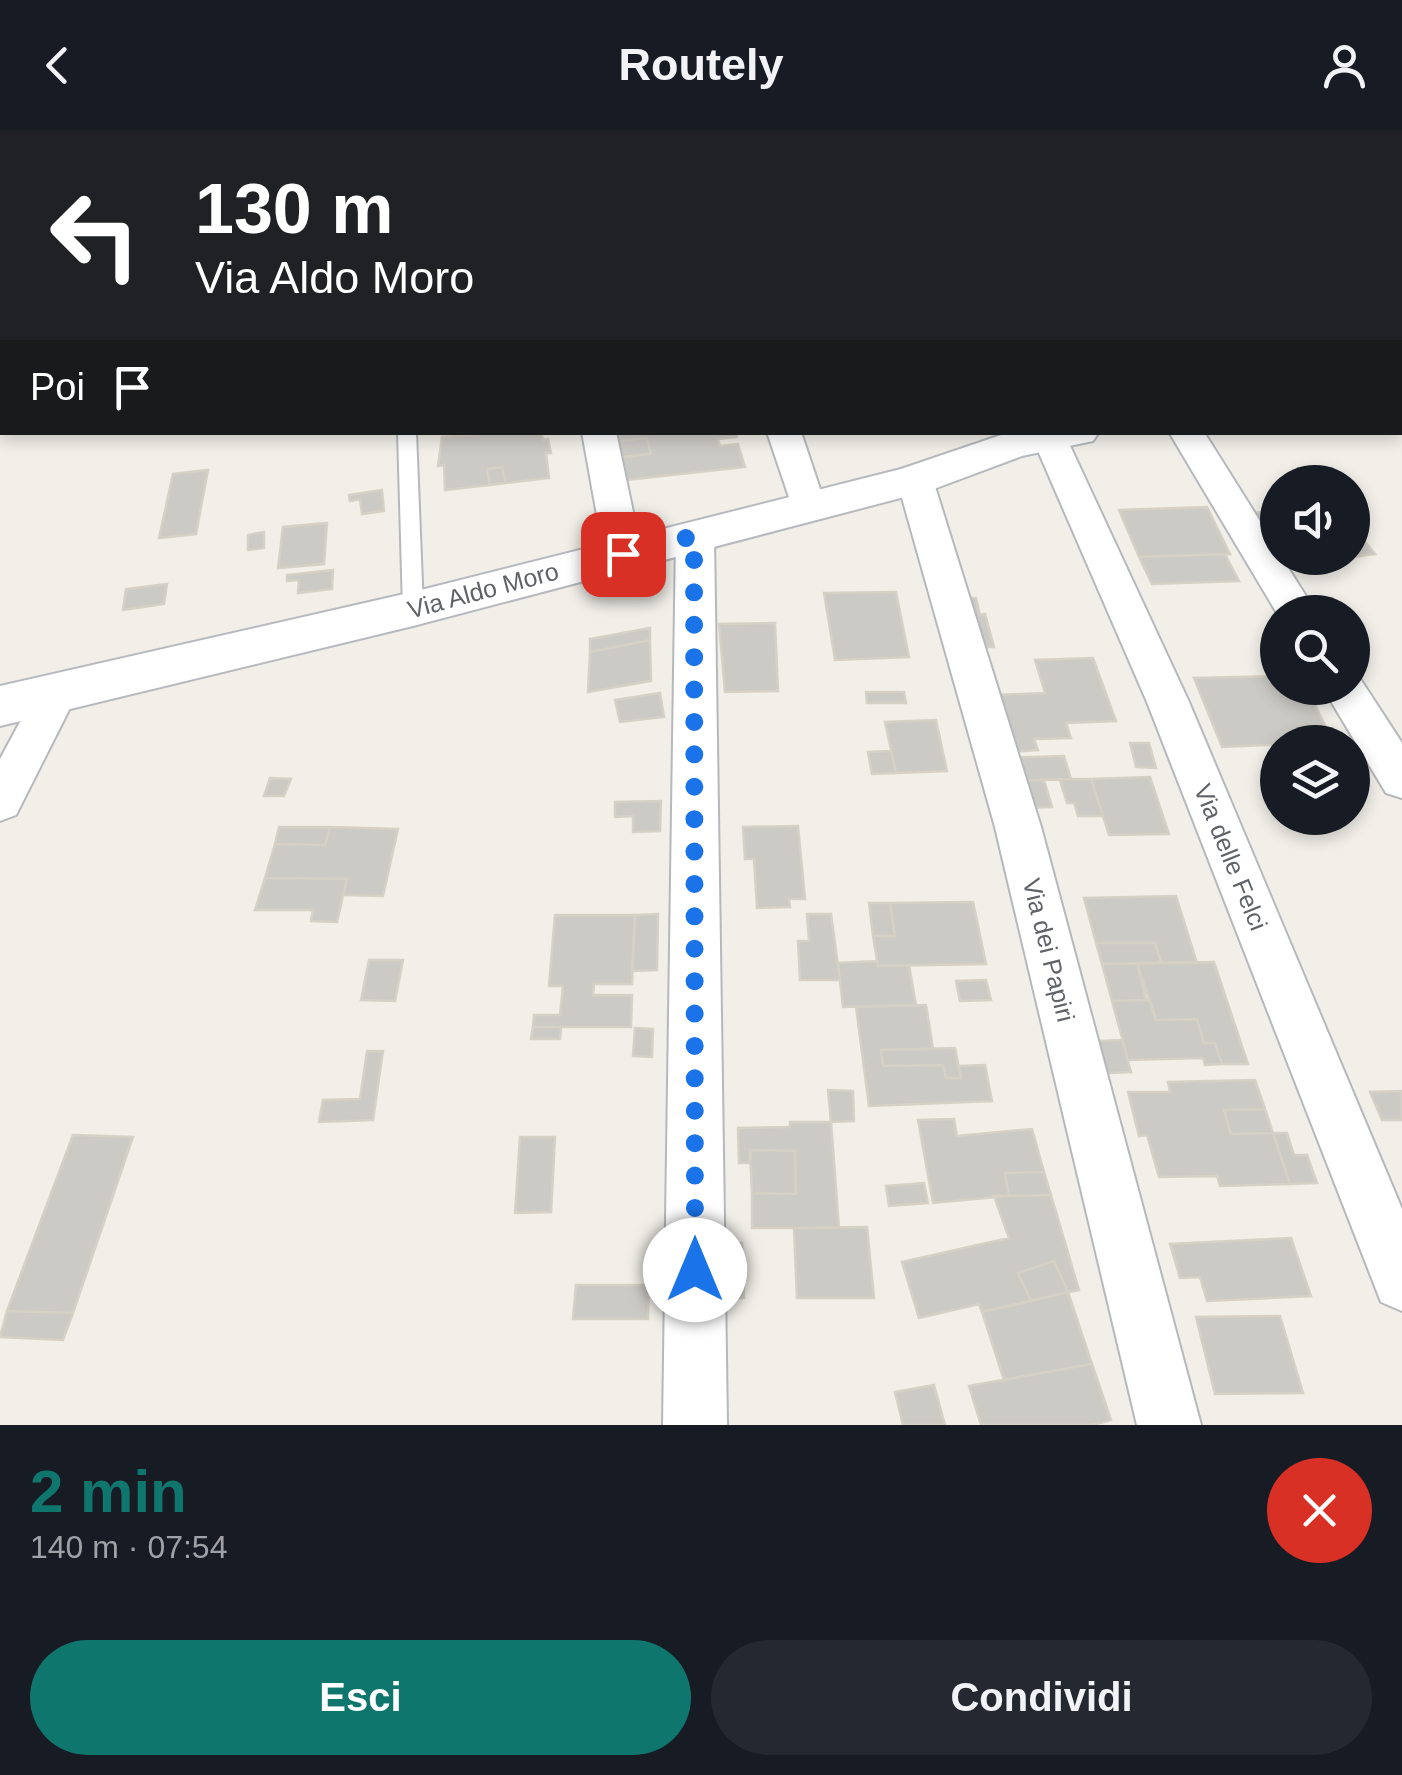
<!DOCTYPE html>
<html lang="it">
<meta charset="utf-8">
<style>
body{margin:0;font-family:Helvetica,sans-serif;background:#242831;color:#f1f3f6;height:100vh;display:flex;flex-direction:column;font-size:38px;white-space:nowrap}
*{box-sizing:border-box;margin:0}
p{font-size:32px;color:#9ea1a6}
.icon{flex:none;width:55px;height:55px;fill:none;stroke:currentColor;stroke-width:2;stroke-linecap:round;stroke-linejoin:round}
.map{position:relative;height:1295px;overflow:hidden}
.panel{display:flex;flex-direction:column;background:#171b24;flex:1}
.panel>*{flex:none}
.guide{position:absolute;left:0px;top:0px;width:1402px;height:305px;box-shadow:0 5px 15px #0003;background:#202124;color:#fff;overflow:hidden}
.controls{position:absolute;left:1260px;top:335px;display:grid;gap:20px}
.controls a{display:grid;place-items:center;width:110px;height:110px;border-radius:50%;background:#171b24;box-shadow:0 5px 15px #0003;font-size:50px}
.pin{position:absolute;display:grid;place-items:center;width:85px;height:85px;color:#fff;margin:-42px;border-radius:20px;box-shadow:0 5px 15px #0006}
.me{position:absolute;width:110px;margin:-55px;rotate:0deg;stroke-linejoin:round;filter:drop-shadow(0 0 8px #0008)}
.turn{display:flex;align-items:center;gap:35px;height:210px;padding:0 30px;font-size:45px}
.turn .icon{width:130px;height:130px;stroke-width:2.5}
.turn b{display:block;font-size:70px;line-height:85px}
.then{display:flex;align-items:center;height:95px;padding:0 30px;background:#0003;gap:20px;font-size:38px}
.round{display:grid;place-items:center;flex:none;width:105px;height:105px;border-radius:52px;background:#242831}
.headline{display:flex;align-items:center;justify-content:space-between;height:170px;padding:0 30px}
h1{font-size:60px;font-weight:600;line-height:75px;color:#0f766e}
.primary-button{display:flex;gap:20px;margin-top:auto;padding:20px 30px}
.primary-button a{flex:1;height:115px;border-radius:60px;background:#0f766e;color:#fff;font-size:40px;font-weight:600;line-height:115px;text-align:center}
.primary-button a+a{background:#242831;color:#f1f3f6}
header{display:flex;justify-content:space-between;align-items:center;height:130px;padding:0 30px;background:#171b24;font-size:45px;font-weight:600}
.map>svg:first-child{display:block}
.building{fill:#cccac5;stroke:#d6d1c6;stroke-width:2.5}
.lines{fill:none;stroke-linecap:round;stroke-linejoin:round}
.lane-casing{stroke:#b5b8bc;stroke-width:4}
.street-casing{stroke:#b5b8bc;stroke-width:4}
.secondary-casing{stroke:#b6babf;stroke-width:4}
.lane{fill:#fff;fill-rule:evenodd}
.street{fill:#fff;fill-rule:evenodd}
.secondary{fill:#fff;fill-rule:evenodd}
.route{stroke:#1a73e8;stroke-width:18;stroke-dasharray:0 32.4}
.labels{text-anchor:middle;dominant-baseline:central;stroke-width:10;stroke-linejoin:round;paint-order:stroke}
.street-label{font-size:25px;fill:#5f6368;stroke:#fff}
</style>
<header><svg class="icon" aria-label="back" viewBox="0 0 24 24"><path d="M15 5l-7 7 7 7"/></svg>Routely<svg class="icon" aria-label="person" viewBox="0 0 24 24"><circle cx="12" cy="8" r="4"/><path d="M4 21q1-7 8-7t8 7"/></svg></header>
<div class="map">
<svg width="1402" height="1295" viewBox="0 0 1402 1295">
<rect width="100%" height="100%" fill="#f1efe8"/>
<path class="building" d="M507 302H541L543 310 548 309 551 323H546L549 348 506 353 502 337 487 339 490 355 445 360 444 335 438 336 442 307Z
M618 302H736L737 307 718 309 720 316 738 314 745 337 627 350 622 327 651 324 647 308 620 311Z
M647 308 651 324 615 328 613 318 621 317 620 311Z
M502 337 506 353 490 355 487 339Z
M208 340 196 404 159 408 173 344Z
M382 360 384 381 362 384 360 369 350 371 349 365Z
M1207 377 1230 424 1139 427 1119 380Z
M1278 380V419L1252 383Z
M327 393 324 434 278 438 283 397Z
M1352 396 1375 424 1352 427Z
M264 402V418L248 420V405Z
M1225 424 1239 451 1152 454 1139 427Z
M1284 428H1352L1290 436Z
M333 440 332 459 298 463 299 450 287 451V445Z
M167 454 164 474 123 480 126 459Z
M896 462 909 527 835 530 824 463Z
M958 468H976L980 485 985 484 994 517H970Z
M775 493 778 561 725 562 719 494Z
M650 498V510L590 522V509Z
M650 510 651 551 588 562 590 522Z
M1093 528 1116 591 1066 593 1071 608 1034 609 1038 620 1010 622 995 565 1045 563 1035 530Z
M1278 546V558H1307L1333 612 1222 617 1194 548Z
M866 562H904L906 573H867Z
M660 563 664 587 620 592 615 570Z
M936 590 947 641 896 643 885 592Z
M1130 613H1149L1156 638 1136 637Z
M891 621 896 643 872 644 868 622Z
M1064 626 1071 649 1006 651 1000 628Z
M1150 647 1169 704 1109 705 1091 649Z
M270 648 291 649 284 666H264Z
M1071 649H1091L1103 686H1078L1074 673H1067L1060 650Z
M1044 650 1052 677 1014 678 1006 651Z
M661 671 660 701 633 702V686L615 687V672Z
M798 696 805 769H789L790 777 757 778 754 729H745L743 697Z
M279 697H330L325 715 275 714Z
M330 697 398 699 383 766 343 765 347 749 265 748 275 714 325 715Z
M265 748 347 749 337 792 311 791 313 780H255Z
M1176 766 1197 833H1161L1155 813H1096L1084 768Z
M973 772 986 834 878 836 873 806H895L890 773Z
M869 773H890L895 806H873Z
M658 784 657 840 632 841 635 785Z
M807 784H831L840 850H800L798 811H809Z
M555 785H635L632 854H594L593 865H632L631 897H533L534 885H560L563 856H549Z
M1096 813H1155L1161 833 1102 834Z
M369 830H403L395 871 361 870Z
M877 831 878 836 909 835 916 875 843 877 838 833Z
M1214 832 1248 934H1222L1215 913H1204L1197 889 1156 890 1137 833Z
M1137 833 1146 870 1112 871 1102 834Z
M986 850 991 870 960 871 956 851Z
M1150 870 1156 890 1197 889 1204 913H1215L1222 934 1205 935 1203 928 1128 930 1112 871Z
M926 875 933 919 881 920 883 936 943 935 946 948H961L958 936 985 935 992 971 869 976 856 877Z
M533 897H561L560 909H531Z
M635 898 653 899 652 927 633 926Z
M1122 910 1131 942 1083 944 1076 912Z
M955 918 961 948H946L943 935 883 936 881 920Z
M367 921H383L373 990 319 992 323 970 360 969Z
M1255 950 1265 979 1224 980 1231 1004 1273 1003 1290 1054 1220 1056 1217 1046 1159 1047 1147 1005 1139 1006 1128 962H1170L1168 952Z
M828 960 853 961 854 991 831 992Z
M1402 961V990H1382L1370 962Z
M1265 979 1273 1003 1231 1004 1224 980Z
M954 989 957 1006 1032 999 1044 1042 1005 1043 1009 1066 933 1073 918 990Z
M790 992H831L839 1098H752V1063L796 1064 795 1021 750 1020V1033H739L738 998 790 997Z
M1273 1003H1287L1294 1025H1307L1317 1053 1290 1054Z
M73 1005 133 1007 73 1183 7 1181Z
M520 1007H555L551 1082 515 1083Z
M750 1020 795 1021 796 1064 752 1063Z
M1044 1042 1051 1065 1009 1066 1005 1043Z
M924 1053 928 1073 889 1076 886 1056Z
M1051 1065 1079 1160 1068 1162 1054 1131 1018 1143 1031 1171 982 1182 979 1174 919 1188 902 1132 1009 1108 994 1066Z
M867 1097 874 1168H797L794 1098Z
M1291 1108 1311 1166 1207 1171 1200 1147 1180 1148 1170 1114Z
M725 1113H742L744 1168H726Z
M1054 1131 1068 1162 1031 1171 1018 1143Z
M576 1155H649L648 1189H573Z
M1068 1162 1092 1234 1004 1250 982 1182Z
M7 1181 73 1183 63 1210 0 1207Z
M1280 1186 1303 1263 1215 1264 1196 1187Z
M1092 1234 1111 1290 1093 1295H981L969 1256Z
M934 1255 945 1295H903L895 1262Z"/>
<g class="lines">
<g class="lane-casing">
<path id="lane" d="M398 302H416L423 479 413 486 403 479Z"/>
</g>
<g class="street-casing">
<path id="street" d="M582 302H616L642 424 636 433 623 437 610 433 604 424Z
M767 302H801L826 377 821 385 808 389 795 385Z
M1035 302H1063L1066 307 1189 572 1402 1079V1181L1381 1172 1147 572 1032 307Z
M1169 302H1204L1278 420V428H1282L1316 482 1278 485Z
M915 339 928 342 933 350 1041 697 1201 1295H1137L995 697 897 350 902 342Z
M695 393 708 397 714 406 727 1295H663L676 406 682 397Z
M1352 545 1359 547 1402 613V668L1386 663 1323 558H1352Z
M56 548 71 553 77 564 16 685 0 691V629L41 553Z"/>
</g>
<g class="secondary-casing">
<path id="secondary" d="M1400 256H1402V280H1400Z
M1010 302H1099L1093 311 1022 326 931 360 413 496 0 596V556L413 462 901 339Z"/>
</g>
<use href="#lane" class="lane"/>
<use href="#street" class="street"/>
<use href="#secondary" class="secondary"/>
</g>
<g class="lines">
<path class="route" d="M623 424 694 406 695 1140"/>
</g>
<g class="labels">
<g class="street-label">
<text transform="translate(483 460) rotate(-15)">Via Aldo Moro</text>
<text transform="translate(1231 727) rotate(68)">Via delle Felci</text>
<text transform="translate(1049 820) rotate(76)">Via dei Papiri</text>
</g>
</g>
</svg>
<div class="controls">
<a><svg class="icon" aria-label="sound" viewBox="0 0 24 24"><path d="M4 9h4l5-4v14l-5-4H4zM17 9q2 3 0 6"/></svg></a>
<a><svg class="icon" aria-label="search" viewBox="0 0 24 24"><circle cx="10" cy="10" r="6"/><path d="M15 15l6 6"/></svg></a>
<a><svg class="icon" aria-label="layers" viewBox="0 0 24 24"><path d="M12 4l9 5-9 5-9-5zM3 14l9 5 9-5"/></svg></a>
</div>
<div class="pin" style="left:623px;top:424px;background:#d93025"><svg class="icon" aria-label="arrive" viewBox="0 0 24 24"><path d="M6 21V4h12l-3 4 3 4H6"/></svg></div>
<svg class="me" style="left:695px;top:1140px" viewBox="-20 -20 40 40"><circle r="19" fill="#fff"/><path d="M0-13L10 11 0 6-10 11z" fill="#1a73e8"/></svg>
<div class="guide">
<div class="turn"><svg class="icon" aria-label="left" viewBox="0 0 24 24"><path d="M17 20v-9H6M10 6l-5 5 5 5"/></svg><div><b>130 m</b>Via Aldo Moro</div></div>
<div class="then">Poi<svg class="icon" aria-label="arrive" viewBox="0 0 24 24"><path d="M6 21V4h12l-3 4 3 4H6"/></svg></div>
</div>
</div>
<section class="panel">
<div class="headline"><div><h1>2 min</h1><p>140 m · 07:54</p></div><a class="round" style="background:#d93025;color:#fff"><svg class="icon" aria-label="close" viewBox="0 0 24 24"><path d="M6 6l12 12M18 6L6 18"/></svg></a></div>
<div class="primary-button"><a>Esci</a><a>Condividi</a></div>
</section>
